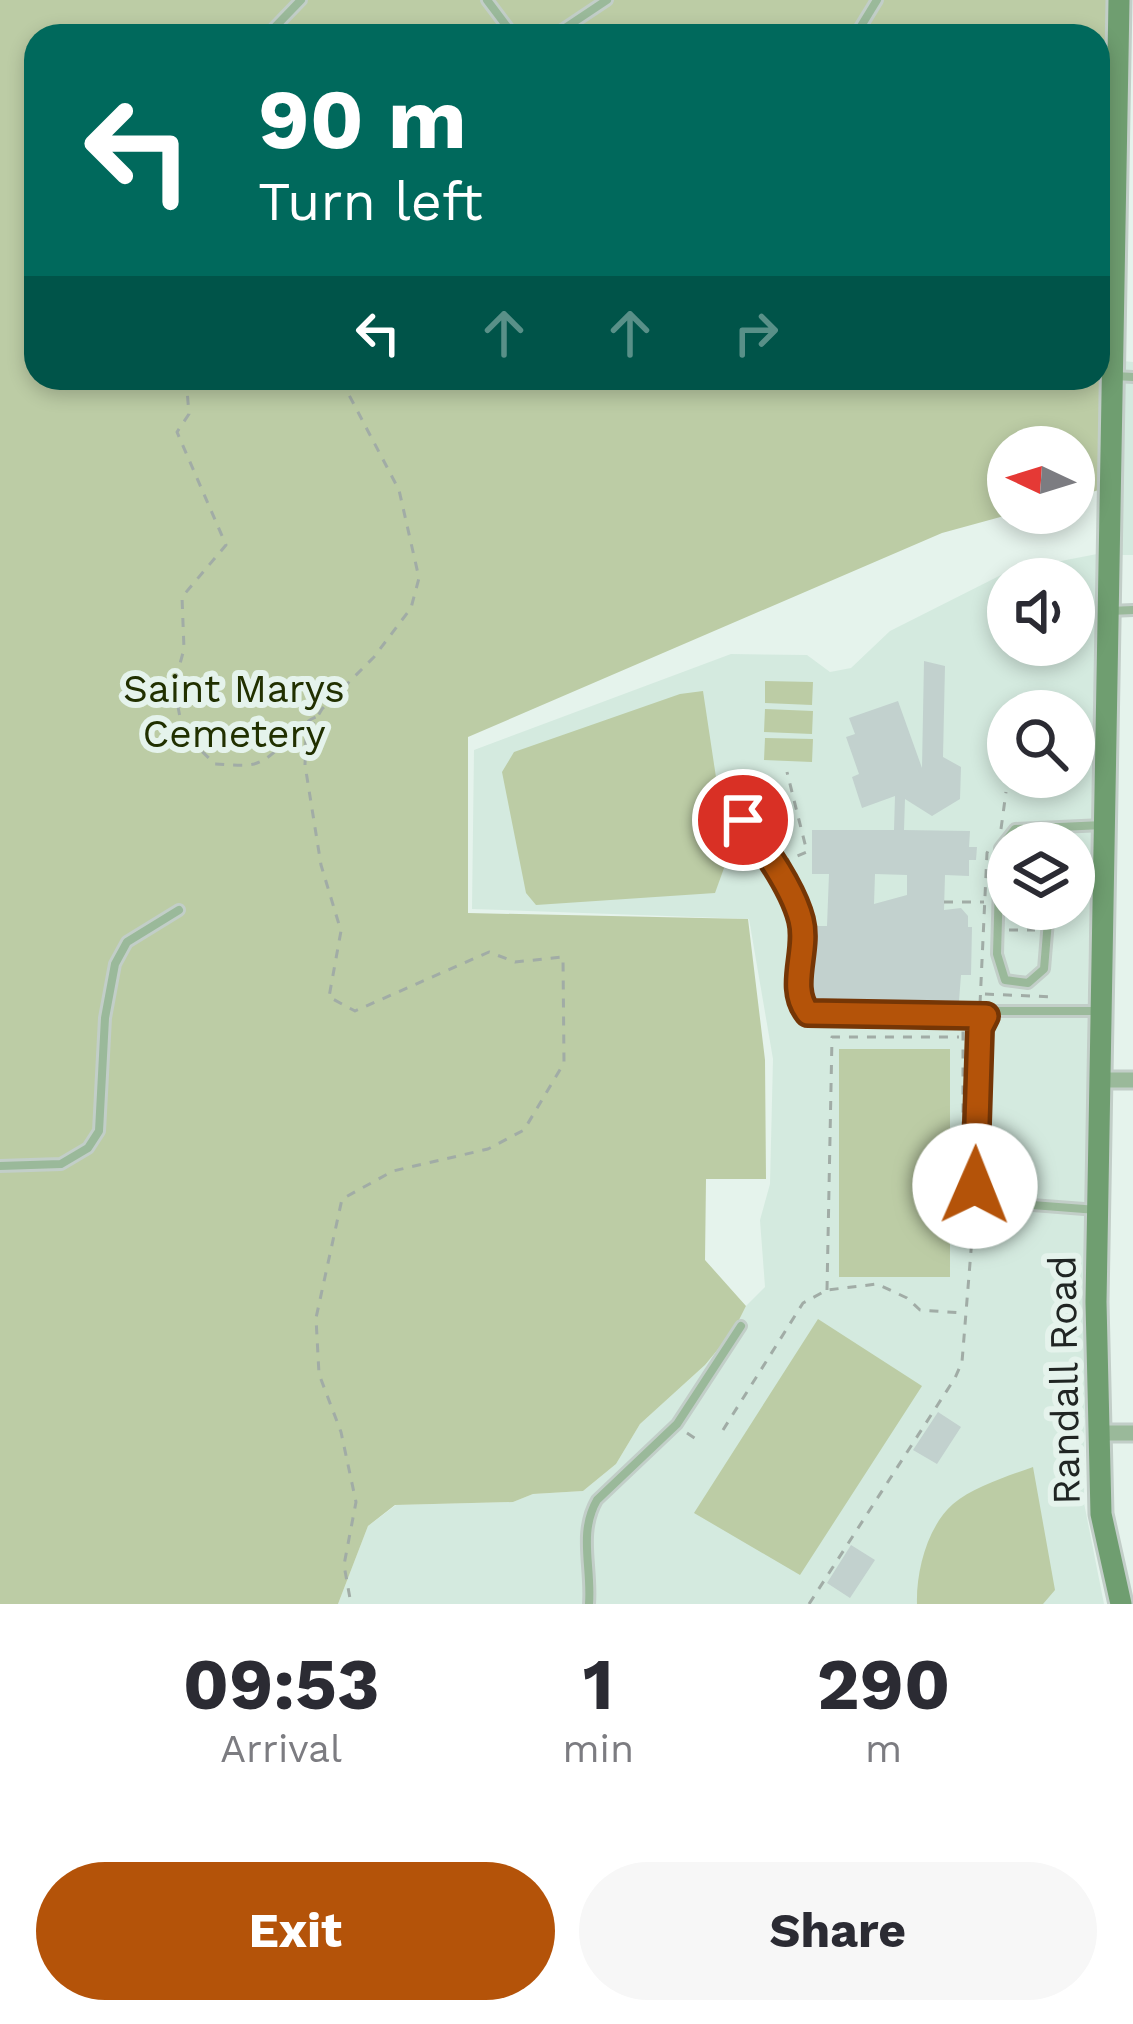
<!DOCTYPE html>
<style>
body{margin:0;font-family:"Work Sans",sans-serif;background:#f7f7f7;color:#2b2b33;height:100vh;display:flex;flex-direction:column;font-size:45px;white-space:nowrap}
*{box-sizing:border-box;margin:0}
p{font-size:39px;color:#7c7c81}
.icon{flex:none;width:66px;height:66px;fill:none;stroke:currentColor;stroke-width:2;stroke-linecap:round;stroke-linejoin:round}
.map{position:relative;height:1604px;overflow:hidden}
.sheet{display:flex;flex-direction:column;background:#fff;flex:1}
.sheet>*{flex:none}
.hud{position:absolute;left:24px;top:24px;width:1086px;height:366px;border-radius:36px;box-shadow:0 6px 18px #0003;background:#00695c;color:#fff;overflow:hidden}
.needle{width:78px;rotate:274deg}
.fabs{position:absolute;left:987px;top:426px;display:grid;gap:24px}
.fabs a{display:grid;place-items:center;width:108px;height:108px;border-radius:50%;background:#fff;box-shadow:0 6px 18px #0003;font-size:60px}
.pin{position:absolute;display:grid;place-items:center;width:102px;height:102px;color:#fff;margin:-51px;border:6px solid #fff;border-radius:50%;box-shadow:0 3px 12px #0007}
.me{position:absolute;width:132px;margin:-66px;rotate:1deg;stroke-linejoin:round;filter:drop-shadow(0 0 9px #0008)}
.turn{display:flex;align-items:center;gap:42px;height:252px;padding:0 36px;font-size:54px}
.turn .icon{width:156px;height:156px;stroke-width:2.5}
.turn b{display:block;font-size:84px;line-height:102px}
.lanes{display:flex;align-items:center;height:114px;padding:0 36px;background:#0003;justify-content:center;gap:60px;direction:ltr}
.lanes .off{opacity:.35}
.eta{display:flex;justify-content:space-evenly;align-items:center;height:204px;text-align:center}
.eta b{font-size:72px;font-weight:700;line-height:84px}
.cta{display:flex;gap:24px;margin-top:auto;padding:24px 36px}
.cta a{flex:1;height:138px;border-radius:72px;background:#b45309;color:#fff;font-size:48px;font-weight:700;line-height:138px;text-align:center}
.cta a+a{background:#f7f7f7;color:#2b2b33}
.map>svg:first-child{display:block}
.built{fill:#d4eadf;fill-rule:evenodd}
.green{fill:#bccca5;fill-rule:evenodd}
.building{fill:#c2d1ce;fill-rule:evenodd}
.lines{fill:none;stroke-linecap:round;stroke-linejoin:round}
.lane-casing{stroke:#c2cec8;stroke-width:14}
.street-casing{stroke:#c2cec8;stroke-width:21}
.secondary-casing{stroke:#c2cec8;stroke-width:27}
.path{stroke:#a1aca6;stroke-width:3;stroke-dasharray:9 9;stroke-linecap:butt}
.lane{stroke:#9ab99a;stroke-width:8}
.street{stroke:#9ab99a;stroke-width:15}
.secondary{stroke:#6f9e70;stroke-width:21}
.route-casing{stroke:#753606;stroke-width:30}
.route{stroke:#b45309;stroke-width:21}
.labels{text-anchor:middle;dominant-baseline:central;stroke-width:12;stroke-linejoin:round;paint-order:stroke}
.park-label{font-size:39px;fill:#213000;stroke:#e5f3ec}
.street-label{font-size:39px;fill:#202523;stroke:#e5f3ec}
</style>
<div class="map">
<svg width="1133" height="1604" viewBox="0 0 1133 1604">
<rect width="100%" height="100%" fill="#e5f3ec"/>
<path class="built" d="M1123 361 1133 362V555H1120Z
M1097 554 1088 977 1084 1503 1104 1604H338L368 1526 396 1505 513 1502 533 1494 583 1491 616 1464 640 1424 705 1365 734 1330 746 1306 765 1287 760 1220 770 1184 773 1059 749 919 472 909 474 750 731 654 807 655 830 672 851 668 890 631 1009 571ZM1008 579H1074V645H1008ZM1008 711H1074V777H1008ZM1008 843H1074V909H1008Z"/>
<path class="green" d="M0 0H1119L1113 410 1099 415V490L1074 497V447H1008V513H1015L942 533 468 737V913L748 919 765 1060 766 1179H706L705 1260 746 1306 734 1330 705 1365 640 1424 616 1464 583 1491 533 1494 513 1502 395 1505 368 1526 338 1604H0ZM36 36H1098V378H36Z
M765 681 813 682 812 705 765 703Z
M703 691 728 857 715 893 536 905 526 893 502 772 514 752 680 694Z
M765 709 813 711 812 734 764 732Z
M765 738 813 739 812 762 764 760Z
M839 1049H950V1277H839Z
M818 1319 922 1386 800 1575 694 1513Z
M1033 1467 1055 1590 1043 1604H917C916 1572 927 1527 953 1504 973 1487 1008 1476 1033 1467Z"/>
<path class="building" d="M924 661 945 666 943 757 961 767 960 799 932 816 905 799 904 830 970 831 969 847H977L976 860H969V876L945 875 944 910 961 908 968 916V927H972L971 975H961L959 1001H929L928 1007 812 1005 808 1000 810 926H827L829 874H812V830H894L895 796 862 808 852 777 859 774 846 737 855 734 849 718 898 701 922 768ZM875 874 907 875V895L874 904Z
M938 1412 961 1427 937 1464 913 1450Z
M851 1545 875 1560 850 1598 827 1583Z"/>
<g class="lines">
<g class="lane-casing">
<path id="lane" d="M487 0 514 36
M272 36 274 28 301 0
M553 36 607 0
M855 36 877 0
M1115 376 1133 377
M1110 611 1133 610
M743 820 767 852 802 921 799 1002 808 1013 986 1016
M1050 843V828
M1049 909 1044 969 1028 983 1005 980 997 954 1000 848 1015 829 1103 825
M0 1166 61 1164 88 1148 99 1131 105 1018 115 964 127 942 179 910
M1097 1210 992 1202C976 1194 975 1184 975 1168L979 1027 986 1016 996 1011H1101
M589 1604C592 1567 578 1533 597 1500L677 1424 741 1326"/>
</g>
<g class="street-casing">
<path id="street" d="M1101 1080H1133
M1098 1433H1133"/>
</g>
<g class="secondary-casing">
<path id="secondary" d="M1119 0 1096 1302 1101 1514 1121 1604"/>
</g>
<path class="path" d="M186 378 189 414 177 432 226 545 182 597 184 649 174 686 183 733 215 764C226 764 243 767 254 764 280 756 292 727 316 717
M350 378 349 395 399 490 419 578 411 608 374 657 322 709 306 736 305 765 321 865 341 931 329 997 355 1011 489 952 515 962 563 957 564 1063 524 1130 488 1149 393 1171 342 1199 316 1318 319 1374 341 1432 356 1502 344 1565 351 1604
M1001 829 1006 792
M781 863 807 852 787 772
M944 902H984
M1009 930H1035
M985 994 1055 997
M980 1004 987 853 990 847
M827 1290 832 1037H959
M723 1430 803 1303 827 1290 877 1284 907 1298 920 1310 963 1313
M687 1433 696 1439
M809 1604 955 1378 962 1362 973 1226 963 1214V1025"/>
<use href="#lane" class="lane"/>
<use href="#street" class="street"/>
<use href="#secondary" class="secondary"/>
</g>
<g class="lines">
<g class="route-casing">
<path id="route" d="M743 820C763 846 793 888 801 920 809 951 787 987 808 1013L986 1016 980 1028 975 1186"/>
</g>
<use href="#route" class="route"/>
</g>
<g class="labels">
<g class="park-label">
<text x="234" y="688">Saint Marys<tspan x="234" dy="45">Cemetery</tspan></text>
</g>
<g class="street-label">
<text transform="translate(1064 1380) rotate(-91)">Randall Road</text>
</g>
</g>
</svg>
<div class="fabs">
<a><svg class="needle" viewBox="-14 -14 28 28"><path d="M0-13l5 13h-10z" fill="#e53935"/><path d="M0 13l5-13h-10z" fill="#7c7c81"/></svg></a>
<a><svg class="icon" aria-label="sound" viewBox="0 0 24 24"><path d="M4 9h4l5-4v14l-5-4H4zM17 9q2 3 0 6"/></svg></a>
<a><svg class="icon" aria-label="search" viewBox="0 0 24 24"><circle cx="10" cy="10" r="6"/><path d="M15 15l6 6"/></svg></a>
<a><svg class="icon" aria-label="layers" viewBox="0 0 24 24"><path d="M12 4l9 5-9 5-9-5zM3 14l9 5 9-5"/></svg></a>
</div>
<div class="pin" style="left:743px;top:820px;background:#d93025"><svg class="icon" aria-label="arrive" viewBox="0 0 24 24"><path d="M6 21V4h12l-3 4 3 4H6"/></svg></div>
<svg class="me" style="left:975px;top:1186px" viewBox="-20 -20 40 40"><circle r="19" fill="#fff"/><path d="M0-13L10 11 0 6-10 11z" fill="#b45309"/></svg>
<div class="hud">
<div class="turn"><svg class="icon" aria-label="left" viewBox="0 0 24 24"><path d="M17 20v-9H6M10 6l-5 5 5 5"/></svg><div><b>90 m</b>Turn left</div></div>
<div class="lanes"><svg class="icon" aria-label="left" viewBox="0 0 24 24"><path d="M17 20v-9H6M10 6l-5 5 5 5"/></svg><svg class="icon off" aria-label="ahead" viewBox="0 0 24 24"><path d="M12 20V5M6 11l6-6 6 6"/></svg><svg class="icon off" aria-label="ahead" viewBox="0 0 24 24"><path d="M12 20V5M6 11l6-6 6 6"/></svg><svg class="icon off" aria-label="right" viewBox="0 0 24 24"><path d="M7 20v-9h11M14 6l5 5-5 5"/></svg></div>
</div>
</div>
<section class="sheet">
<div class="eta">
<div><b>09:53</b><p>Arrival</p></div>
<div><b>1</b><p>min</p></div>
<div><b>290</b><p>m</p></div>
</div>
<div class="cta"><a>Exit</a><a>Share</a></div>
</section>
